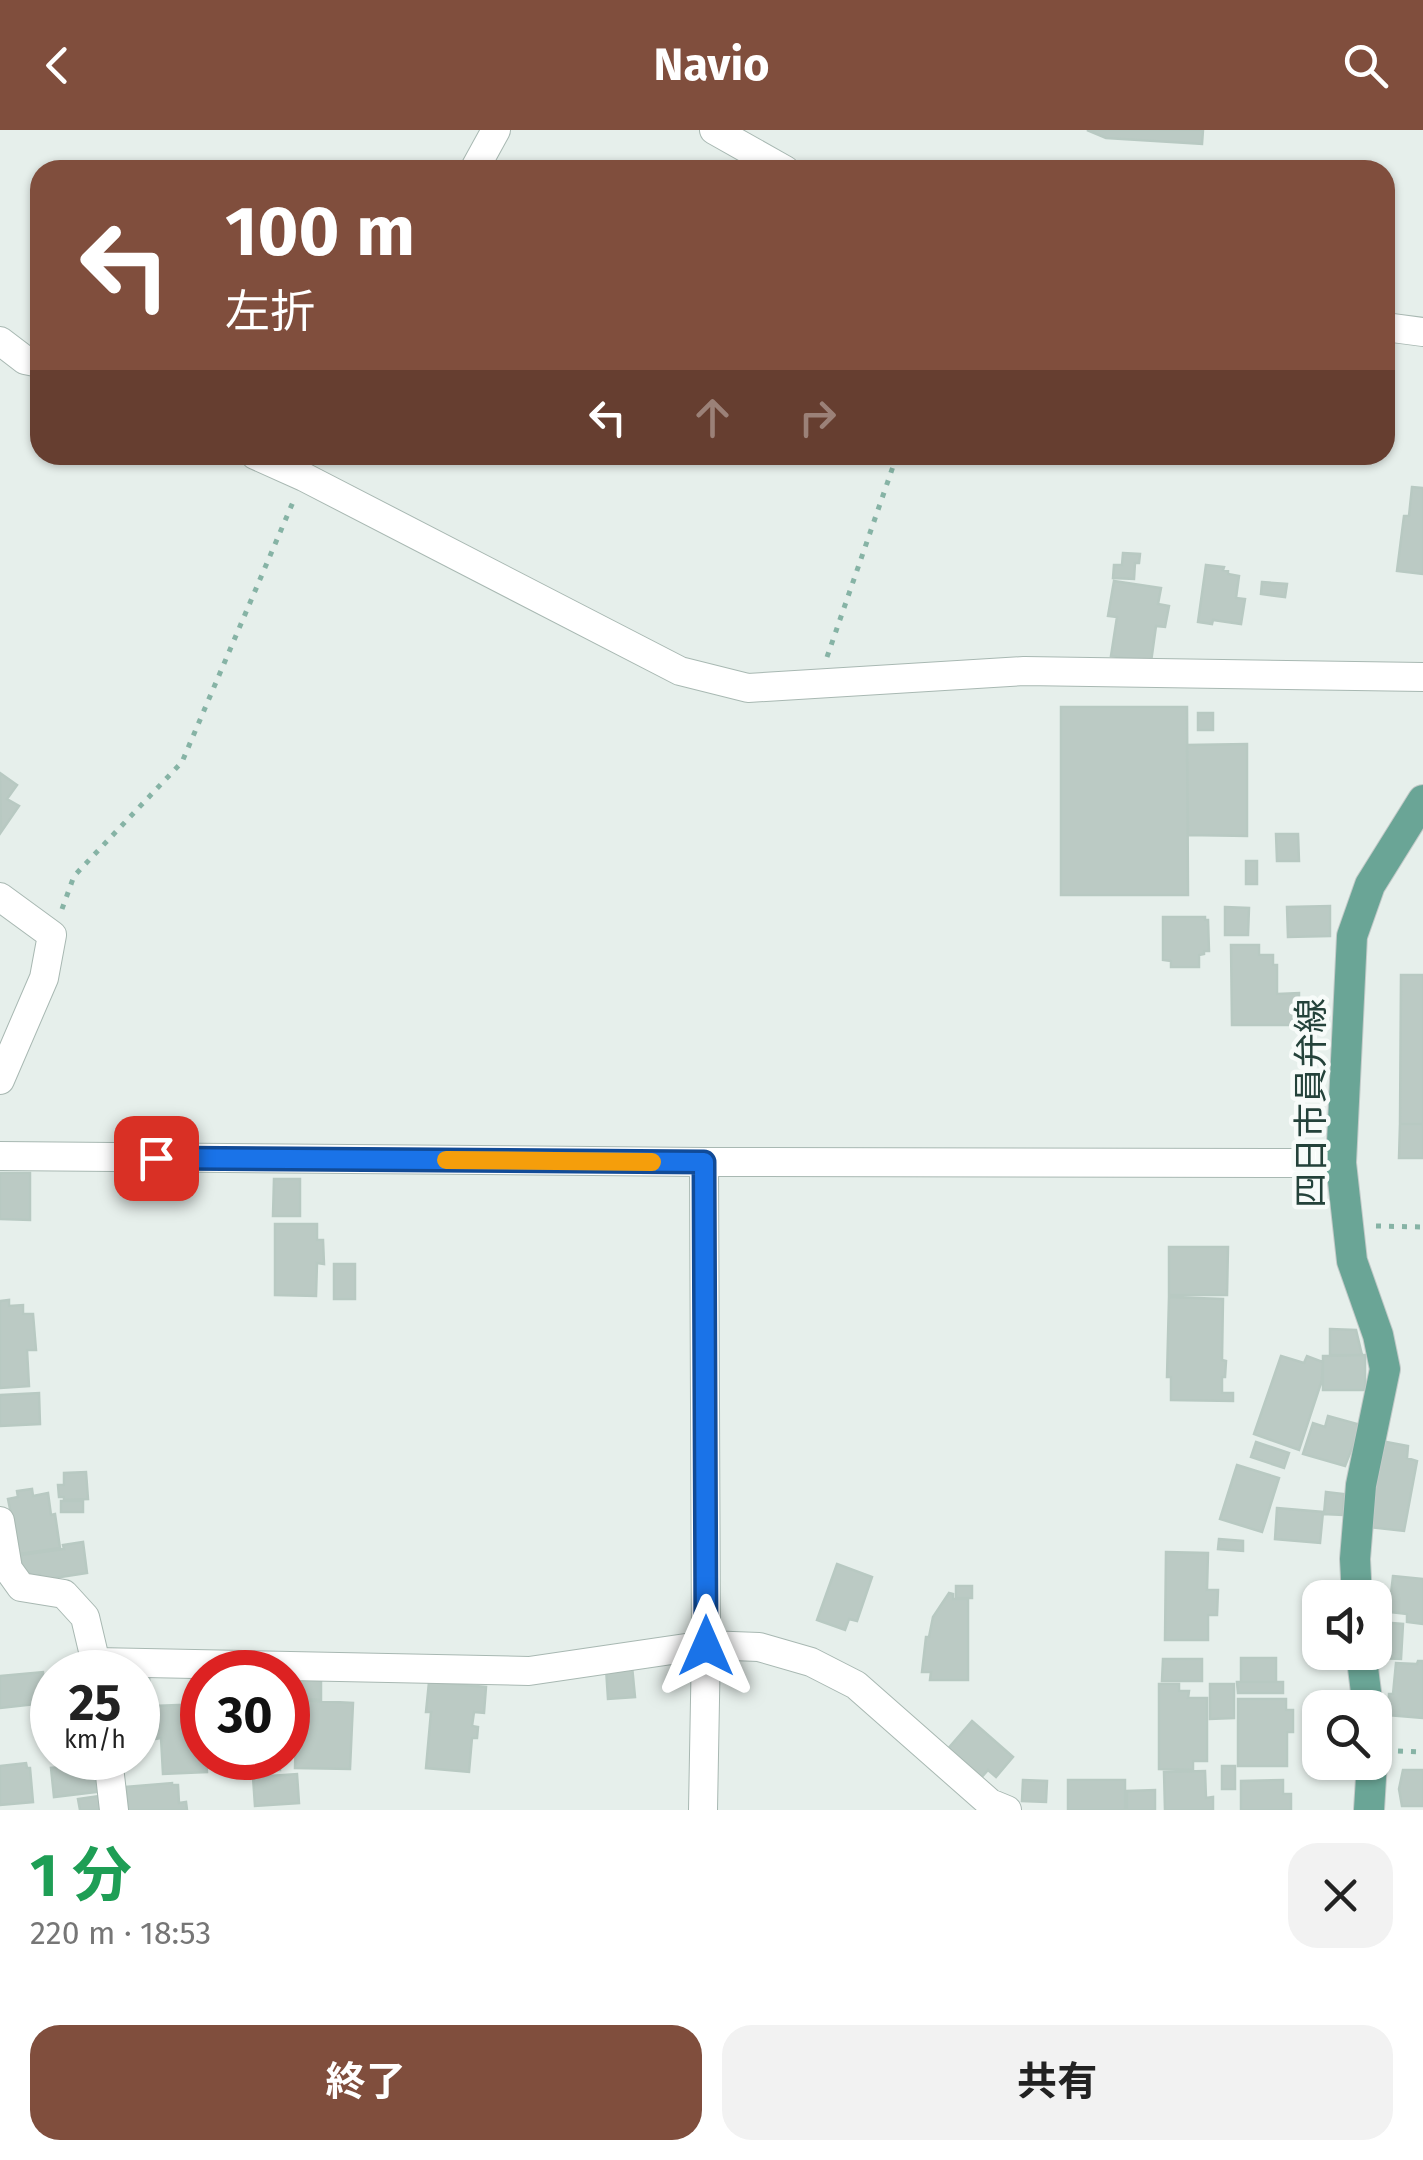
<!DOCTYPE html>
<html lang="ja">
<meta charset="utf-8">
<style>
body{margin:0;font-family:"Fira Sans","Noto Sans JP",sans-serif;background:#f2f2f2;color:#222;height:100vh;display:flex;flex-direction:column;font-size:38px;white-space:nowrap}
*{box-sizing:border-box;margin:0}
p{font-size:32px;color:#767676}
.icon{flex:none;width:55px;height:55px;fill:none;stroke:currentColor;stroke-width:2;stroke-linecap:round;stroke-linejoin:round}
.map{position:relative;height:1680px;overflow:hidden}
.sheet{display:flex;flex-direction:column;background:#fff;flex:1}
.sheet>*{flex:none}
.top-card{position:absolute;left:30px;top:30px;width:1365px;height:305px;border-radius:30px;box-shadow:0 2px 8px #0004;background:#804e3d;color:#fff;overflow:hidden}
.fabs{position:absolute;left:1302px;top:1450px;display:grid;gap:20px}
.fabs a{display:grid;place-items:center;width:90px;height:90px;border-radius:20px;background:#fff;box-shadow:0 2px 8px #0004;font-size:50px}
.speed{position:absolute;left:30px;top:1520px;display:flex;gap:20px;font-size:50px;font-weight:700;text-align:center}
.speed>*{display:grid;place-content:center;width:130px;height:130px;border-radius:50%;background:#fff;box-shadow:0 2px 8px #0004;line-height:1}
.speed small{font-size:25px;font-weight:400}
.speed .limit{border:15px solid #d22;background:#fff;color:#111}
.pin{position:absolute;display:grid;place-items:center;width:85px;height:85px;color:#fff;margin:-42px;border-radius:20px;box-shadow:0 5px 15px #0006}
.me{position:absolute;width:110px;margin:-55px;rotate:0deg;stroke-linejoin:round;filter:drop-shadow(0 0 8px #0008)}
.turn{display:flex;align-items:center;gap:35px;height:210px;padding:0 30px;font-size:45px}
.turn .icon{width:130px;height:130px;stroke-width:2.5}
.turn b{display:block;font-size:70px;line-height:85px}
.lanes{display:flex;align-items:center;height:95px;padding:0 30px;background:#0003;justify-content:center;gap:50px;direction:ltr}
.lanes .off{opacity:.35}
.round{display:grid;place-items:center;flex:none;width:105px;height:105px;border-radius:30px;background:#f2f2f2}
.head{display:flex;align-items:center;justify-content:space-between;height:170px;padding:0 30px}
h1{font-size:60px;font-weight:700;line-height:75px;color:#1e9e55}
.action{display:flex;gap:20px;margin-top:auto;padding:20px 30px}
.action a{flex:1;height:115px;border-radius:30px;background:#804e3d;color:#fff;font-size:40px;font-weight:700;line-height:115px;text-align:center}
.action a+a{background:#f2f2f2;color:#222}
header{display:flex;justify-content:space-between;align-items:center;height:130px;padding:0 30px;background:#804e3d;color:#fff;font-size:45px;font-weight:700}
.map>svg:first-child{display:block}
.building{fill:#bbcac4;stroke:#b8c9c2;stroke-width:2.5}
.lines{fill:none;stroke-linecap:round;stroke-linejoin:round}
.minor-casing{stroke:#a8b8b2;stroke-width:30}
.primary-casing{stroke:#c2cac8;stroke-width:32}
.path{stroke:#86b3a5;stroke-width:5;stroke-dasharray:5 8;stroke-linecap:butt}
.minor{stroke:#fff;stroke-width:28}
.primary{stroke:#6aa596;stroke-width:30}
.route-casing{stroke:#114b97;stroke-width:25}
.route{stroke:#1a73e8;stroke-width:18}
.slow{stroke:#f59e0b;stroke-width:18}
.labels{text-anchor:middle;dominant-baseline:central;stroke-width:9;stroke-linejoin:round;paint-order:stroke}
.street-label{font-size:35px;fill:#24423a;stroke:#f7fbf9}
</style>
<header><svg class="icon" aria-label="back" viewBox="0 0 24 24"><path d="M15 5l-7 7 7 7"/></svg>Navio<svg class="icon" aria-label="search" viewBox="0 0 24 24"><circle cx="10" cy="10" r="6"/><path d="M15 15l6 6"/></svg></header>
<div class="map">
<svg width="1423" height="1680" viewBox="0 0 1423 1680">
<rect width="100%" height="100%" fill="#e6efeb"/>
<path class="building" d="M1087 0H1203L1202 14 1106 8Z
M1412 357 1423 358V444L1397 441 1404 386H1409Z
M1123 423 1140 424 1139 433H1135L1134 449 1113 448 1114 435H1122Z
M1206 435 1224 437 1223 440 1228 441V444L1239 446 1236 468 1245 469 1241 494 1213 490 1212 494 1198 492Z
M1114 451 1161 458 1158 474 1169 476 1165 497 1156 496 1151 532 1111 526 1117 487 1108 486Z
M1262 452 1287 454 1285 467 1261 464Z
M1061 577H1187L1188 765H1061Z
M1198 583H1213V600H1198Z
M1247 614V706L1188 705 1187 615Z
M0 643 17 655 7 669 19 676 1 702Z
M1276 704H1298L1299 731H1277Z
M1246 731H1257V754H1246Z
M1330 776V806L1288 807 1287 777Z
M1225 777 1249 778 1248 805H1225Z
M1163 787H1205V790H1208L1209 821H1204V824L1199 825V837H1171V831L1163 830Z
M1231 815H1259V825H1273V835H1277V864L1299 863V895H1232Z
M1401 845H1423V994H1400Z
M1400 994H1423V1028H1399Z
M0 1043H30V1090L0 1089Z
M274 1049H300V1086H273Z
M275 1094H317V1110H323L324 1134 317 1133 316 1166 275 1165Z
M1169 1117H1228L1227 1165H1169Z
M334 1134H355V1169H334Z
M1169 1167 1223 1169 1222 1230 1226 1231 1225 1247H1222V1263H1233V1271L1171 1270V1247H1167Z
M9 1170V1176L23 1175V1184H33L36 1220H27L29 1256 0 1258V1171Z
M1330 1199 1356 1200 1362 1225H1330Z
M1365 1225V1260H1323V1226Z
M1281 1226 1304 1233 1307 1226 1323 1232 1322 1250 1299 1320 1254 1304Z
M39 1263 40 1294 0 1296V1265Z
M1328 1286 1361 1295 1345 1336 1303 1324 1313 1293 1325 1297Z
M1381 1311 1408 1316 1407 1328 1417 1331 1404 1401 1368 1397Z
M1256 1312 1289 1323 1284 1338 1251 1327Z
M1237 1335 1279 1348 1262 1402 1220 1389Z
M86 1342 88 1369 64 1370V1367H59L58 1355H64V1343Z
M32 1359 33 1366 48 1363 51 1385 55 1384 60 1418 19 1424 8 1369 18 1367 17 1361Z
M1326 1362 1344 1364 1343 1385 1324 1384Z
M61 1371H83V1382H61Z
M1277 1378 1323 1382 1320 1413 1275 1409Z
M1219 1409 1243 1411V1421L1218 1419Z
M83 1412 87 1443 41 1450 40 1445 32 1446 22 1436 21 1425 64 1419 63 1415Z
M1166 1422 1208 1423 1207 1460H1218L1217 1485H1208V1510H1165Z
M837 1434 872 1447 857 1491 849 1489 845 1500 817 1490Z
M1393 1446 1423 1449V1494L1407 1492V1484L1389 1482Z
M956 1456H972V1468H956Z
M949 1463 953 1464V1469H968V1550H930L931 1542H922L926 1507H929L933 1487Z
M1379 1492 1403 1494 1401 1529 1376 1528Z
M1241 1528H1276V1552H1241Z
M1163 1529H1202V1551H1162Z
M1418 1531H1423V1588L1388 1585 1389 1564H1393L1396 1533 1417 1534Z
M632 1536 635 1567 608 1569 606 1538Z
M43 1542 46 1573 0 1578V1546Z
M149 1544 151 1590 138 1591V1545Z
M293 1549 321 1550V1570L292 1568Z
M429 1552 486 1557 484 1583 474 1582 472 1596 478 1597 477 1608H472L469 1642 426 1638 431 1582H426Z
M1237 1552H1283V1563H1238Z
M1159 1554H1179V1561H1189L1188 1568H1207V1631H1193V1640L1159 1639Z
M1210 1554H1234V1588L1210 1589Z
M1238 1569H1286V1580H1293V1602H1287V1636H1238Z
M297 1570 353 1573 350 1639 295 1638Z
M202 1574V1628H206L207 1642 163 1644 161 1608 155 1609 154 1576Z
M972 1591 1013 1627 996 1647 988 1640 980 1649 947 1620Z
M61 1628H93L97 1662 54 1667 51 1638 62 1637Z
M244 1628H280V1640L244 1639Z
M26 1633 27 1638H30L33 1672 0 1675V1636Z
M1222 1636H1235V1659H1222Z
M1403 1640H1423V1676H1402L1399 1659Z
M1205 1641 1206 1668 1213 1667V1680H1165L1164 1642Z
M297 1644 299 1673 255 1676 253 1647Z
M1023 1650 1047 1651 1046 1672 1022 1671Z
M1068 1650H1125V1680H1068Z
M1283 1650V1664H1291V1680H1241V1651Z
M172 1653V1655H178L179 1673 186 1672 187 1680H128L126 1657Z
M1155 1660V1680H1127V1661Z
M100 1666 102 1680H80L78 1669Z"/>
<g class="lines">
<g class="minor-casing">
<path id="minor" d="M714 0 785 40
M474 40 496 0
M1385 197 1423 202
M0 211 25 230 40 233
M255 325 304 347 680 541 748 558 1024 541 1423 547
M0 767 52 805 44 848 0 950
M0 1026 704 1032 1341 1033
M0 1391 8 1439 21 1457 64 1464 85 1487 98 1542
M96 1532 529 1541 706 1515 759 1517 811 1532 856 1555 990 1673 1007 1680
M108 1628 114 1680
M703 1680 706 1515 704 1032"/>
</g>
<g class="primary-casing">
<path id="primary" d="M1357 1468 1355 1429 1361 1355 1385 1239 1378 1205 1352 1131 1341 1033 1352 806 1370 755 1423 670
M1361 1522 1368 1578
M1369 1680 1372 1632"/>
</g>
<path class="path" d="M827 527 897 325
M62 779 74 746 182 632 293 372
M1376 1096 1423 1097
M1398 1621 1423 1622"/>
<use href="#minor" class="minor"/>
<use href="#primary" class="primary"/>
</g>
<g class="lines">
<g class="route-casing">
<path id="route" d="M156 1028 704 1032 706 1516"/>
</g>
<use href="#route" class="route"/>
<path class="slow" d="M446 1030 652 1032"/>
</g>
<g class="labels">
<g class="street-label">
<text transform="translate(1311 973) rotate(-90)">四日市員弁線</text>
</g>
</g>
</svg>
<div class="fabs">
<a><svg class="icon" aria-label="sound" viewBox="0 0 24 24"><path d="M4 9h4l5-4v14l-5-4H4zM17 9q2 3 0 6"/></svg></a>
<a><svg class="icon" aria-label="search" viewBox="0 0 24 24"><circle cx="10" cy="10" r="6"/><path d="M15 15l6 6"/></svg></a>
</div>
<div class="speed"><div>25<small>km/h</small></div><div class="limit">30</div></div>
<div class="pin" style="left:156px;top:1028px;background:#d93025"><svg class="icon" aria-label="arrive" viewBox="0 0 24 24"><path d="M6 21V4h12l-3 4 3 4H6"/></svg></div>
<svg class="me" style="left:706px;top:1516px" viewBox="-20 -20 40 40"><path d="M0-17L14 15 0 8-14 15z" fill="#1a73e8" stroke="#fff" stroke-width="4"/></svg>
<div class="top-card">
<div class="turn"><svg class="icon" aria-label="left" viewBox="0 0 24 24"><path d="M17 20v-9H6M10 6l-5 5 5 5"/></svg><div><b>100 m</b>左折</div></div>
<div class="lanes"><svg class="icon" aria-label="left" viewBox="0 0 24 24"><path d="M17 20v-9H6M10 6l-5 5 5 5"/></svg><svg class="icon off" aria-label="ahead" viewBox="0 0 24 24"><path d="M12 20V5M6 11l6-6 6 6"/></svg><svg class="icon off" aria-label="right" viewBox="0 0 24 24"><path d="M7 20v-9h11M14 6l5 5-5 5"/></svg></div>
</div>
</div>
<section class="sheet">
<div class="head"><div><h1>1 分</h1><p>220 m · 18:53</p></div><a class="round"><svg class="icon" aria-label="close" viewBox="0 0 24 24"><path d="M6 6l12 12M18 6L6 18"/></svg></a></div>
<div class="action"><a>終了</a><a>共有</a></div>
</section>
